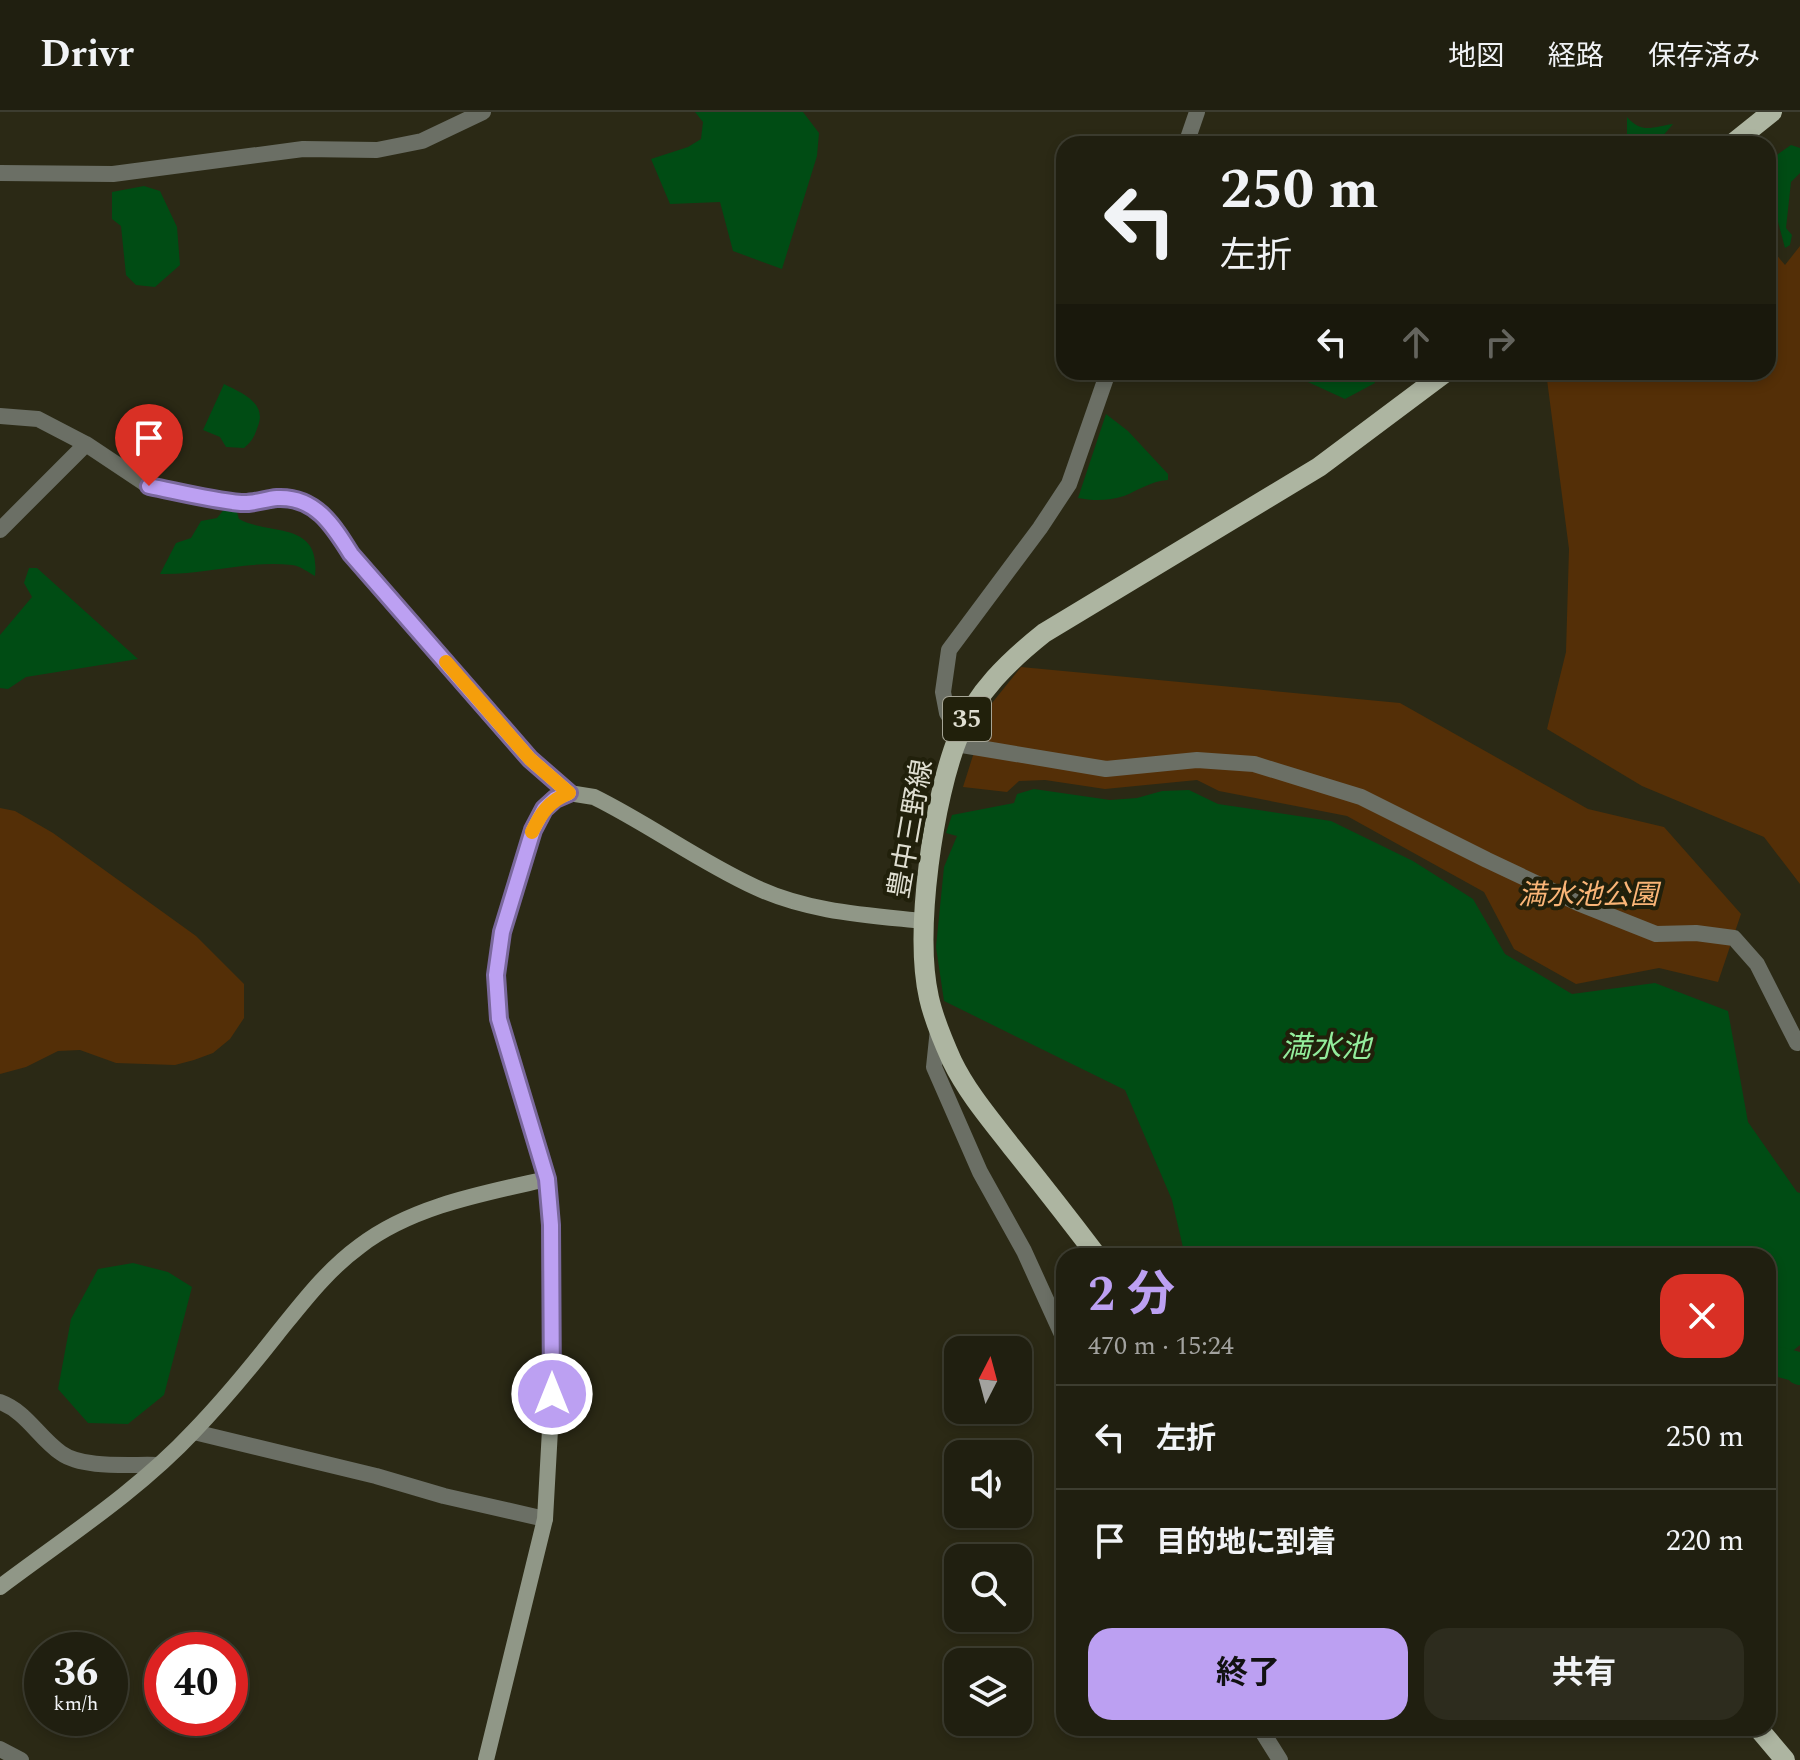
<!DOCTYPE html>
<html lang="ja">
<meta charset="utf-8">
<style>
body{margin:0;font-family:Spectral,"Noto Sans JP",serif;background:#2d2c1e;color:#f1f3f6;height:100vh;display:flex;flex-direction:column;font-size:30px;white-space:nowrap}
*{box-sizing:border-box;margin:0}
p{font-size:26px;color:#a2a29f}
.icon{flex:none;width:44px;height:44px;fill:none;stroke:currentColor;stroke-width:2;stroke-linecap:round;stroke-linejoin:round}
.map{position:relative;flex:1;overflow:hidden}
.drawer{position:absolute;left:1056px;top:1136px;width:720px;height:488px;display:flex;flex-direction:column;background:#201f10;border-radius:24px;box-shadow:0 4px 12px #0003,0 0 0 2px #3d3d30}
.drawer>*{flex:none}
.guide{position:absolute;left:1056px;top:24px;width:720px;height:244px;border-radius:24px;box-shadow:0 4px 12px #0003,0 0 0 2px #3d3d30;background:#201f10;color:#f1f3f6;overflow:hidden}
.needle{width:52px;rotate:6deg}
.controls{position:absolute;left:944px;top:1224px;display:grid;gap:16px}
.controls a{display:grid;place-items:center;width:88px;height:88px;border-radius:16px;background:#201f10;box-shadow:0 4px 12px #0003,0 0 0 2px #3d3d30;font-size:40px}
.speed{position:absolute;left:24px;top:1520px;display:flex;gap:16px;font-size:40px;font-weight:700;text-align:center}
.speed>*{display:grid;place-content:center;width:104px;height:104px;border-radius:50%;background:#201f10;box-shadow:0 4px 12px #0003,0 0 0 2px #3d3d30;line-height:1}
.speed small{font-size:20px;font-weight:400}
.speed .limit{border:12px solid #d22;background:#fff;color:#111}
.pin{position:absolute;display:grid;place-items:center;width:68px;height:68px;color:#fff;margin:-82px -34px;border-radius:50% 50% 50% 0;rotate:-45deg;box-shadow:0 0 8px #0007}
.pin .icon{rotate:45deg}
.me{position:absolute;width:88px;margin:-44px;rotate:0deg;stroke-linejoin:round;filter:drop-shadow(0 0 6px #0008)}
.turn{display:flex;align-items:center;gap:28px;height:168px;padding:0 32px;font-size:36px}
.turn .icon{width:104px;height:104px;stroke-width:2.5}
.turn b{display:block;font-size:56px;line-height:68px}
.lanes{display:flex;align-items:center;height:76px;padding:0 32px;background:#0003;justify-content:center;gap:40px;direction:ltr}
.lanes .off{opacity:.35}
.round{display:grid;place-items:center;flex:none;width:84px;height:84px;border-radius:24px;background:#2d2c1e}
.overview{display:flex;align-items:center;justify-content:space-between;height:136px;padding:0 32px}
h1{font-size:48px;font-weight:700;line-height:60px;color:#bca0f2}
.button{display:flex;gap:16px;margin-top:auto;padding:16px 32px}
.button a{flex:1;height:92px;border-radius:24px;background:#bca0f2;color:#111;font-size:32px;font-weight:700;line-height:92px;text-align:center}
.button a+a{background:#2d2c1e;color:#f1f3f6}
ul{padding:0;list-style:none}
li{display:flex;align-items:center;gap:24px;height:104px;padding:0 32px;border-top:2px solid #3d3d30}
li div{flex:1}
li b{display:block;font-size:30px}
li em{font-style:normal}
header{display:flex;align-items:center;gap:48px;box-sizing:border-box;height:112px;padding:0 40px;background:#201f10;border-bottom:2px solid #3d3d30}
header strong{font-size:38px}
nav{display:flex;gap:44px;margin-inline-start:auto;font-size:28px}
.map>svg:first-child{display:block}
.green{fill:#542f07}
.water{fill:#004c14}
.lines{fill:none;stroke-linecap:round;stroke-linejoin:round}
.river{stroke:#004c14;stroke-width:30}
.street{stroke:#6b6f65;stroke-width:16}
.secondary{stroke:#909787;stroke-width:16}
.primary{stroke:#adb5a1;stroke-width:20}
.route-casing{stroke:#7a689d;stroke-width:20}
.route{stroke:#bca0f2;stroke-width:14}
.slow{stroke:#f59e0b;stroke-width:14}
.labels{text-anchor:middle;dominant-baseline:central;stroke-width:8;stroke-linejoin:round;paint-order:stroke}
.shield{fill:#21200b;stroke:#a6a596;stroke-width:2}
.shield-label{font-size:26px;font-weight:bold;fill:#dfded1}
.street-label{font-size:28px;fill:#dfded1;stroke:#21200b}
.park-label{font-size:28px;font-style:italic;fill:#fab577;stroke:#21200b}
.water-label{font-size:30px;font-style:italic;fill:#93ed9c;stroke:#21200b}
</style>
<header>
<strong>Drivr</strong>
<nav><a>地図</a><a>経路</a><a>保存済み</a></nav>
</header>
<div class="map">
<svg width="1800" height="1648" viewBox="0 0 1800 1648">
<rect width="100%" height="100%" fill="#2b2915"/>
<path class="green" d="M1768 133 1785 153 1800 134V772L1764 725 1642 674 1547 617 1566 540 1569 437 1546 260H1768Z
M1021 555 1400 591 1588 697 1664 715 1741 802 1718 870 1659 856 1576 872 1514 837 1484 780 1347 704 1219 679 1197 668 1105 677 1045 668 1019 669 1007 680 963 675 988 596Z
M0 696 15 699 53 721 196 824 244 872V906L230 927 213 941 194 948 175 953 116 951 80 938 58 939 26 955 0 962Z"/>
<path class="water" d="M695 0H803L819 21 817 44 782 157 733 139 720 90 670 92 651 47 688 35 701 27 703 10Z
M1627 5C1642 22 1652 15 1673 12L1662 25 1660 32H1627Z
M1791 33 1800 36V61L1791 70 1786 116 1792 123 1790 133 1785 136 1778 110 1768 97V49Z
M144 74 160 79 177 115 180 153 155 175 136 173 126 163 121 114 112 107V80Z
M1286 260H1369L1375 271 1345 287Z
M224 272C242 281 267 291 258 314 254 325 253 328 244 336L226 335 220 325 203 318Z
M1106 302 1128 319 1168 362V368C1151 369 1139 378 1124 384 1109 389 1093 389 1078 386Z
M226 395 236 397 239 407C270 424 321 408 315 464 308 460 300 454 292 453 248 448 204 463 160 462L176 431 191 426 201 409 217 406Z
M29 456H37L138 547 26 565 8 577 0 576V523L32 485 24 471Z
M1034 677 1110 688 1137 686 1162 679 1189 678 1218 692 1331 709 1413 749 1473 787 1505 842 1572 882 1655 871 1728 899 1748 1010 1797 1080 1800 1081V1233L1768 1259V1144H1185L1172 1088 1125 978 944 889 936 835 944 755 957 724 946 721 952 703 1014 691 1017 682Z
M133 1151 168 1160 192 1175 164 1283 128 1312 88 1311 58 1277 71 1207 98 1157Z"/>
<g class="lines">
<path class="river" d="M1780 1250 1798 1255 1800 1258"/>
<path class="street" d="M1186 32 1197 0
M0 61 113 62 303 37 377 38 422 29 483 0
M0 304 38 307 86 332 149 374 243 391 277 386 297 387 313 394 335 415 351 442 530 647 569 681
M0 418 86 332
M959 621 947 601 943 580 949 538 1040 416 1069 372 1108 260
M956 632 1106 657 1197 648 1254 652 1361 685 1487 748 1578 791 1656 822 1696 821 1734 826 1757 852 1797 931
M938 917 934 955 980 1060 1024 1139 1064 1227
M0 1290C27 1300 38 1325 61 1341 83 1357 130 1352 158 1353
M194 1320 376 1364 444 1384 545 1407
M1260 1616 1280 1648
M0 1637 21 1648"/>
<path class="secondary" d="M0 1475C65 1426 138 1379 194 1319 223 1289 251 1255 277 1222 303 1190 326 1159 360 1134 412 1094 485 1081 547 1067
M486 1648 545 1407 552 1282 551 1113 547 1067 499 907 496 863 502 820 533 718 544 697 555 687 569 681 594 685C649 712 700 750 755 775 808 800 866 803 923 809"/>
<path class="primary" d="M1732 32 1772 0
M1097 1144C1069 1107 1040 1070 1011 1034 990 1007 967 980 952 949 943 929 934 908 929 886 914 820 933 686 959 623 975 581 1010 548 1044 521L1319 355 1446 260
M1758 1616 1785 1648"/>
</g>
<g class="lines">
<g class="route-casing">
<path id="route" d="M149 374C179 380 210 388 241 391 253 392 265 387 277 386 315 384 333 413 351 442L530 647 569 681 555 687 544 697 533 718 502 820 496 863 499 907 547 1067 551 1113 552 1282"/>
</g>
<use href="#route" class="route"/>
<path class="slow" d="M446 550 530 647 569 681C549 689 541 701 532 720"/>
</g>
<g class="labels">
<rect class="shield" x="943" y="585" width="48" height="44" rx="6"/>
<g class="shield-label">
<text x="967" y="607">35</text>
</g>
<g class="street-label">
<text transform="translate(911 717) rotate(-80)">豊中三野線</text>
</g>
<g class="park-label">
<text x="1588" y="783">満水池公園</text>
</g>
<g class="water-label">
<text x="1326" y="936">満水池</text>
</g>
</g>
</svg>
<div class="controls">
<a><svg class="needle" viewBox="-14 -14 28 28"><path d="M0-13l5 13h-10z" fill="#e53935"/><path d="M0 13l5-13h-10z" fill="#a2a29f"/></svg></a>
<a><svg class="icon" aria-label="sound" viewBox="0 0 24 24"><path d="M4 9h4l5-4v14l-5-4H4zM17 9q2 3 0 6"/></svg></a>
<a><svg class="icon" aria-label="search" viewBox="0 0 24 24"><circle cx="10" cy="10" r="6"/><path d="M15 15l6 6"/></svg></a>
<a><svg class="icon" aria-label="layers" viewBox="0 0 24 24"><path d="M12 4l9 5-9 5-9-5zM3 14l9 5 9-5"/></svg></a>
</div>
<div class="speed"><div>36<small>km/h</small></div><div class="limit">40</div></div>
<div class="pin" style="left:149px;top:374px;background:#d93025"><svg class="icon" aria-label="arrive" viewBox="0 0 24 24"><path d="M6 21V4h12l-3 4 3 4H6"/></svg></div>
<svg class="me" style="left:552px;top:1282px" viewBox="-20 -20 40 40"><circle r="17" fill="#bca0f2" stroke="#fff" stroke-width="3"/><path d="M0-11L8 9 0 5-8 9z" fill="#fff"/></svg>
<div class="guide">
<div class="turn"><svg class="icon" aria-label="left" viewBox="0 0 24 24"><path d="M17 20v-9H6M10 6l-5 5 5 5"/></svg><div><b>250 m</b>左折</div></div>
<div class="lanes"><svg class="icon" aria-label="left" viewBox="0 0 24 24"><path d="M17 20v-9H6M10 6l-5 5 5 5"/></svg><svg class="icon off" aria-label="ahead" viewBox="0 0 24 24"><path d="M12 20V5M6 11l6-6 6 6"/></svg><svg class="icon off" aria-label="right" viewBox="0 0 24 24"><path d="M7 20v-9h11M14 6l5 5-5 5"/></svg></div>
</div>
<section class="drawer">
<div class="overview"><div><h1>2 分</h1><p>470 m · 15:24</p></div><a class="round" style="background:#d93025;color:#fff"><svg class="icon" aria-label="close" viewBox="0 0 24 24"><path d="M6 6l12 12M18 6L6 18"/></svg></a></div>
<ul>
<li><svg class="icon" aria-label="left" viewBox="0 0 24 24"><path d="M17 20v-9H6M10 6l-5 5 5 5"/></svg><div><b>左折</b></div><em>250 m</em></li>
<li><svg class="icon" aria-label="arrive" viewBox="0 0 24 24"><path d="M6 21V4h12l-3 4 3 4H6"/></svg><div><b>目的地に到着</b></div><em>220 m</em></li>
</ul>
<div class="button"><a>終了</a><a>共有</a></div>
</section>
</div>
